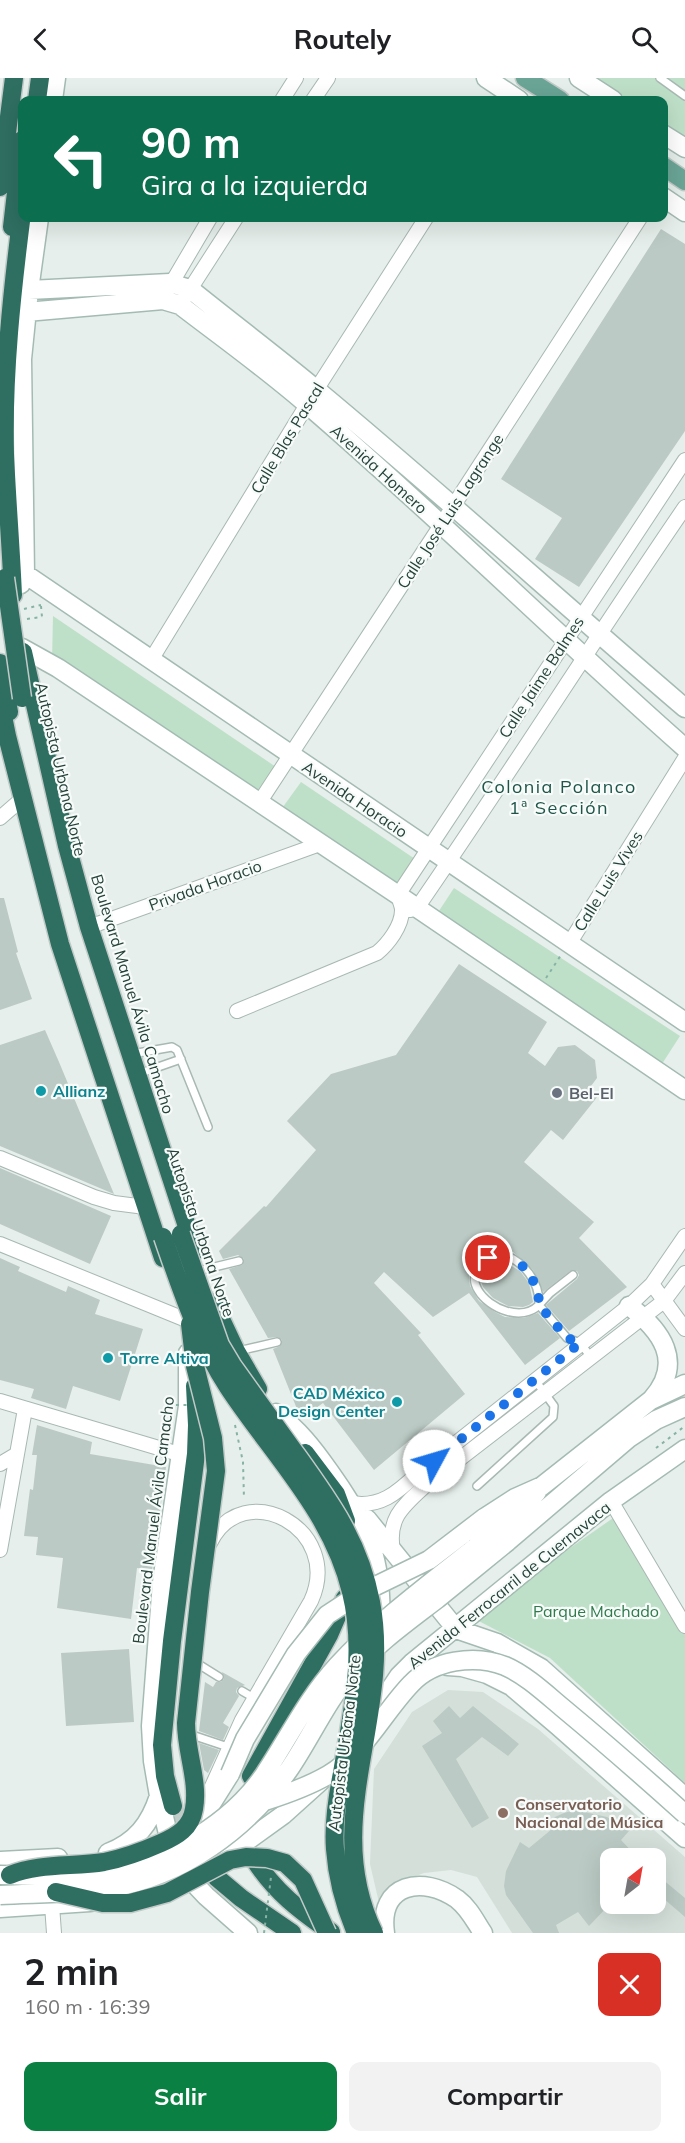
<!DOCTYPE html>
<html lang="es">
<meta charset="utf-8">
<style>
body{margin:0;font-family:Mulish,sans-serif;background:#f2f2f2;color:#202124;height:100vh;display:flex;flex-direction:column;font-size:22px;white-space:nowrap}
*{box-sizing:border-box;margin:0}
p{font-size:20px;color:#757577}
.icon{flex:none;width:33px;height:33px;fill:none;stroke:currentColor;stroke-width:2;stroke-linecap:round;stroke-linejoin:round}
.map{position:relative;height:1855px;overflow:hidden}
.details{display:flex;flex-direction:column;background:#fff;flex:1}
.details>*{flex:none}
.guide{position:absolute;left:18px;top:18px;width:650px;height:126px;border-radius:12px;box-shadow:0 6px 24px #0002;background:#0b6e4f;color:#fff;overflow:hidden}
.needle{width:39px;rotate:31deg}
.controls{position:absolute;left:600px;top:1770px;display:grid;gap:12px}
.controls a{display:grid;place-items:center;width:66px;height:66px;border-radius:12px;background:#fff;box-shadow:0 6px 24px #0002;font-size:30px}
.pin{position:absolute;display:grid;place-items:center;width:51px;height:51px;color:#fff;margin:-26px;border:3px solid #fff;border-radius:50%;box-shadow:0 2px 6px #0007}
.me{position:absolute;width:66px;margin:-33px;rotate:51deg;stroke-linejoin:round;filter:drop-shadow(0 0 4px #0008)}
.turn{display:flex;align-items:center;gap:21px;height:126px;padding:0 24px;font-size:27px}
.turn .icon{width:78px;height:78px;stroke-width:2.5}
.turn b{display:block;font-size:42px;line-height:51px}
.round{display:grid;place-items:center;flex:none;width:63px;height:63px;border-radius:12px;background:#f2f2f2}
.overview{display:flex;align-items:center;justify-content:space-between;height:102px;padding:0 24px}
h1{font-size:36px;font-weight:700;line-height:45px}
.primary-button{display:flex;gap:12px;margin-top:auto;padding:12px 24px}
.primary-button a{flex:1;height:69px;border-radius:12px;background:#0b8043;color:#fff;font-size:24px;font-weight:700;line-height:69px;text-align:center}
.primary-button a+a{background:#f2f2f2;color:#202124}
header{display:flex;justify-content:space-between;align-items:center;height:78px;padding:0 24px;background:#fff;font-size:27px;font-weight:700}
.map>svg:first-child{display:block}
.built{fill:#d4dfda;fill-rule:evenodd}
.green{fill:#bfe0c8}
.building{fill:#bbcac4}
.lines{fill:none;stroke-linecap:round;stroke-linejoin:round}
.highway-tunnel{stroke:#bfccc8;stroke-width:18;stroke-dasharray:18 9;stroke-linecap:butt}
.lane-casing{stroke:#a8b8b2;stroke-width:10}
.street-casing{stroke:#a8b8b2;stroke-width:16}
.secondary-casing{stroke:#a4bbb3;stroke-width:21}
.primary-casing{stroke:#c2cac8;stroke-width:21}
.highway-casing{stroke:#c2cac8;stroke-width:21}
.path{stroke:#86b3a5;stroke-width:2;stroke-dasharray:3 4.5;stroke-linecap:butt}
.lane{stroke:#fff;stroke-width:7}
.street{stroke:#fff;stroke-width:14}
.secondary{stroke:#fff;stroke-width:18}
.primary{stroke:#6aa596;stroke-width:18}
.highway{stroke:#2f6f62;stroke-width:18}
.secondary-bridge-casing{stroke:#a4bbb3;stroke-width:21;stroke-linecap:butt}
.highway-bridge-casing{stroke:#c2cac8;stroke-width:21;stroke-linecap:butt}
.path-bridge{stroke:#86b3a5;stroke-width:2;stroke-dasharray:3 4.5;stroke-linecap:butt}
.secondary-bridge{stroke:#fff;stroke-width:18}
.highway-bridge{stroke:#2f6f62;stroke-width:18}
.route{stroke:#1a73e8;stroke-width:10;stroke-dasharray:0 18}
.culture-dot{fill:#0f9aa8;stroke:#f7fbf9;stroke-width:2}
.worship-dot{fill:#6b7280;stroke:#f7fbf9;stroke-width:2}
.education-dot{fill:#8d6e63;stroke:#f7fbf9;stroke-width:2}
.labels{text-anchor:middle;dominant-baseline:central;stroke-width:4.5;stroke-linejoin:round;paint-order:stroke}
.street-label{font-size:16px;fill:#24423a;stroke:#f7fbf9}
.culture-label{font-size:16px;font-weight:bold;fill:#0d838f;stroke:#f7fbf9;text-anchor:start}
.worship-label{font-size:16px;font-weight:bold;fill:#5b616d;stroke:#f7fbf9;text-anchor:start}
.park-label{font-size:16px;fill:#2d7a4b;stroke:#f7fbf9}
.education-label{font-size:16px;font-weight:bold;fill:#785e54;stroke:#f7fbf9;text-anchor:start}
.neighbourhood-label{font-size:18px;letter-spacing:1.5px;fill:#1f5548;stroke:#f7fbf9}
</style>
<header><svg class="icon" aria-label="back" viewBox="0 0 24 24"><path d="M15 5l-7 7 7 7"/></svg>Routely<svg class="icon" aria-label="search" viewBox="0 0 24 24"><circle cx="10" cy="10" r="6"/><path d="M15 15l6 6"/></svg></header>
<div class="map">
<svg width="685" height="1855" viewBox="0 0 685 1855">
<rect width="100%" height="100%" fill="#e6efeb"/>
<path class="built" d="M448 1612 483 1614 538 1651 685 1779V1855H512L477 1799 451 1792 424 1795 410 1800 390 1815 380 1829 370 1786 374 1691 412 1634ZM610 1780H656V1826H610Z"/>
<path class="green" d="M595 0H685V60L663 45V22H629Z
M53 538 276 689 254 721 52 583Z
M301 704 418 783 398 813 280 733Z
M454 810 680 958 660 989 433 842Z
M616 1438 685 1552V1705L550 1580 471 1539Z"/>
<path class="building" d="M661 151 685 166V353L579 509 535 481 562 440 501 401Z
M0 820H4L18 874 16 875 32 921 0 932Z
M459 886 547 944 528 975 545 988 558 969 575 967 595 982 597 1000 588 1012 598 1018 563 1062 551 1052 524 1084 594 1144 579 1160 627 1209 569 1253 546 1227 577 1201 579 1197 577 1193H570L543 1214 533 1192 513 1174 501 1171 481 1179 471 1190 469 1199 470 1208 479 1223 495 1234 505 1239 524 1240 538 1235 560 1260 525 1287 469 1215 433 1239 384 1194 374 1205 421 1255 418 1257 465 1316 374 1392 323 1325 301 1341 273 1271 280 1268 282 1262 278 1259 268 1260 229 1191 242 1187 244 1181 238 1177 223 1181 219 1173 264 1128 266 1129 316 1072 287 1043 331 996 396 977Z
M45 952 59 984 114 1116 0 1068V967Z
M0 1090 111 1138 90 1186 0 1146Z
M0 1180 20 1189 18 1193 66 1214 68 1208 100 1222 95 1236 143 1251 120 1323 73 1308 66 1331 31 1320 34 1311 0 1302Z
M501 1182 520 1193 529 1205 533 1224 529 1227 523 1229 508 1228 493 1220 483 1209 480 1200 484 1192 492 1185Z
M37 1347 92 1364 90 1376 166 1389 152 1492 137 1490 131 1541 57 1530 63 1480 36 1477 38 1459 24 1458 30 1411 33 1412 37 1377H32Z
M129 1571 134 1644 66 1648 61 1575Z
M222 1594 245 1607 237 1610 236 1614 239 1618 223 1645 229 1649 223 1662 199 1653 205 1604 213 1609 216 1604H221L224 1601Z
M449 1628 460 1640 473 1628 519 1666 508 1678 482 1659 456 1681 489 1740 472 1750 422 1668 442 1655 433 1643Z
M199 1665 219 1672 208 1695 204 1692Z
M575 1732 607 1739 629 1753 621 1762 638 1780H610V1804L605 1811 610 1816V1826L589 1848 578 1834 556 1847 559 1855H533L506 1817 504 1808 506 1793 520 1764 529 1770 552 1751 546 1743 564 1735Z
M656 1796 685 1820V1839L656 1814Z"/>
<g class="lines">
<path class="highway-tunnel" d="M173 1728 189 1765"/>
<g class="lane-casing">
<path id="lane" d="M660 0 685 18
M132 976 172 969 177 972 208 1049
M138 996 181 981
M502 1176C524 1183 540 1204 539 1227 522 1244 489 1231 478 1212 467 1194 485 1178 502 1176Z
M202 1192 239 1183
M573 1197 550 1215 539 1227 567 1260 580 1265 591 1279
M238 1273 277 1264
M477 1408 553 1339 554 1328 535 1302
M195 1584 219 1599
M242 1613 254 1620
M189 1656 228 1669"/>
</g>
<g class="street-casing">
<path id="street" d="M282 22 296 0
M313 22 328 0
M167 213 210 140
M180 227 236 140
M151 582 316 312 426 140
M259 725 441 447 640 140
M0 740 23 720
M410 832 417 830C508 698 594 562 685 429
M89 849 320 766
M569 866 685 680
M237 933 377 875C388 866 402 848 402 832 402 828 399 822 398 817L685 382
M0 1080 94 1119 114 1125 145 1129
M0 1166 184 1241
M652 1206 685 1251
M0 1323 179 1376
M0 1386 17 1376
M611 1423 685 1548
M351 1425C380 1430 397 1415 417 1396L629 1228 652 1206 685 1158
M0 1472 25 1331
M393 1473C387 1440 403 1428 426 1407L664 1223 685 1195
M204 1726 242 1642 311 1523C344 1451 243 1397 210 1465
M52 1827 54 1855"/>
</g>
<g class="secondary-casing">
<path id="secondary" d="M486 0 519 22
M579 0 613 22
M53 22 56 0
M663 56 685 70
M663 119 685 134
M29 212 170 205 190 211C232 245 276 278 318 313 442 416 562 525 685 630
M26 234 163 222 180 227C223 260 268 292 309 328 437 438 558 558 685 670
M25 496 685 944
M21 506 25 496 22 281 29 212 39 140
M22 570 58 590 398 817 685 1012
M629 1228C661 1252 685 1284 652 1321
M188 1275V1328L162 1504 151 1648 153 1683 159 1718 170 1764 181 1786 190 1801 206 1818 248 1855
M276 1335C298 1351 313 1370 329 1393 370 1450 384 1484 380 1556
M484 1440 515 1420 542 1408 651 1322 685 1306
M367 1441 456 1551 497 1565 541 1590 685 1719
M496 1453 521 1432 537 1414
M507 1464 629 1360 656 1342 685 1329
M448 1588 462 1589 487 1596 511 1608 558 1648 685 1760
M368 1644 399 1598 412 1585 611 1423 685 1371
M184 1755 208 1731 230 1696
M108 1775C136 1764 150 1746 159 1718
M0 1783 58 1780
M215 1786 283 1737 323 1701
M0 1830 90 1824
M385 1855C378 1805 423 1797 457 1821 469 1830 475 1843 483 1855"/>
</g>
<g class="primary-casing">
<path id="primary" d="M525 0 560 22
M663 88 685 103"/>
</g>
<g class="highway-casing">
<path id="highway" d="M37 22 40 0
M0 109 14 0
M12 149 22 62
M13 517C11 470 7 423 5 376 3 296 12 214 22 135
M23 574 67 768 89 849 195 1173
M0 585 9 634
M0 623 7 658 60 866 163 1180
M213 1224 236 1273 258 1311
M305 1375 336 1416 346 1443
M251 1698 329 1557 345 1520
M173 1728 165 1698 162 1667 172 1563 196 1376 197 1347 195 1308
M254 1781C274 1813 300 1833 331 1854
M216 1799 241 1820 292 1855"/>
</g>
<path class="path" d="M41 528 42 539
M24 531 41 527
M546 900 561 877
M235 1347 243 1384 244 1421
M656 1370 685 1348"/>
<use href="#lane" class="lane"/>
<use href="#street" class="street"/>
<use href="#secondary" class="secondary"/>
<use href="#primary" class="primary"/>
<use href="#highway" class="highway"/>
<g class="secondary-bridge-casing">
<path id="secondary-bridge" d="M230 1696 245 1661 296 1576 327 1537 359 1516 429 1482 484 1440
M265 1723C287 1716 309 1708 328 1697 364 1676 383 1635 411 1606 433 1582 475 1576 505 1588 526 1597 546 1616 564 1631 605 1665 645 1700 685 1736
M0 1797C29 1797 57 1800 86 1797 152 1791 226 1752 264 1697 288 1661 307 1621 337 1588 382 1539 444 1495 496 1453
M0 1817C35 1815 74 1816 109 1810 182 1799 248 1751 290 1690 311 1659 326 1624 351 1595 376 1566 407 1544 437 1521 460 1502 484 1483 507 1464"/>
</g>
<g class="highway-bridge-casing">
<path id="highway-bridge" d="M5 500 22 620
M181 1156 220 1267 232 1287C253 1316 273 1344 293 1372 329 1422 359 1462 371 1524 393 1638 319 1741 374 1855
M163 1159C181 1211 198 1263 228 1309 272 1376 332 1434 351 1514 366 1574 352 1635 342 1695 337 1720 333 1746 335 1771 337 1799 345 1829 356 1855
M10 1797C38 1785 74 1789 104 1784 124 1780 143 1773 161 1765 177 1758 191 1750 194 1731 199 1703 186 1674 186 1645L200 1514 216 1393 213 1360 195 1288 190 1246
M56 1814 103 1825H130L167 1815 230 1782 246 1779 267 1780 285 1785 303 1802 327 1855"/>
</g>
<path class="path-bridge" d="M27 541 42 539
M176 1327H188
M264 1855 271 1799"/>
<use href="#secondary-bridge" class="secondary-bridge"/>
<use href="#highway-bridge" class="highway-bridge"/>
</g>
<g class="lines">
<path class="route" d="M434 1383 580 1265 567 1260 539 1227C540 1203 515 1167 488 1180"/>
</g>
<g class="culture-dot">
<circle cx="41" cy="1013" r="6"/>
<circle cx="108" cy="1280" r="6"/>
<circle cx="397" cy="1324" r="6"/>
</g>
<circle class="worship-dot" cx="557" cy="1015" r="6"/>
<circle class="education-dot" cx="503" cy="1735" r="6"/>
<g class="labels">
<g class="street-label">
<text transform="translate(287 360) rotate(-59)">Calle Blas Pascal</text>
<text transform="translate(379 391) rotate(42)">Avenida Homero</text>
<text transform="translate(450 433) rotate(-57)">Calle José Luis Lagrange</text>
<text transform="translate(541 599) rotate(-57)">Calle Jaime Balmes</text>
<text transform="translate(61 691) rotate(77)">Autopista Urbana Norte</text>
<text transform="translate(355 721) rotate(34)">Avenida Horacio</text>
<text transform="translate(608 803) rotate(-58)">Calle Luis Vives</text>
<text transform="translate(205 807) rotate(-20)">Privada Horacio</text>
<text transform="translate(133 916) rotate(73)">Boulevard Manuel Ávila Camacho</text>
<text transform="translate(201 1154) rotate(71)">Autopista Urbana Norte</text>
<text transform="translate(153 1442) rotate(-83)">Boulevard Manuel Ávila Camacho</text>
<text transform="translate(509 1507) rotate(-39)">Avenida Ferrocarril de Cuernavaca</text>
<text transform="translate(344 1665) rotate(-83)">Autopista Urbana Norte</text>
</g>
<g class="culture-label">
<text x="53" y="1013">Allianz</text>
<text x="120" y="1280">Torre Altiva</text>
<text x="385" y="1315" text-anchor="end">CAD México<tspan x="385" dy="18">Design Center</tspan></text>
</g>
<g class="worship-label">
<text x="569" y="1015">Bel-El</text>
</g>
<g class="park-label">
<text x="596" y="1533">Parque Machado</text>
</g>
<g class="education-label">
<text x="515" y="1726">Conservatorio<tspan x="515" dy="18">Nacional de Música</tspan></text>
</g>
<g class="neighbourhood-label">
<text x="559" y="708">Colonia Polanco<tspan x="559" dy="21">1ª Sección</tspan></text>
</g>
</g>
</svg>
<div class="controls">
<a><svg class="needle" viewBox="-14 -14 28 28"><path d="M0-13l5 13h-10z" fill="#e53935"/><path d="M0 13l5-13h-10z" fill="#757577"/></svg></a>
</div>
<div class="pin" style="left:488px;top:1180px;background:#d93025"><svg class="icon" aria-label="arrive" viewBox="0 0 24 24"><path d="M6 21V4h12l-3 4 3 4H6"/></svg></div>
<svg class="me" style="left:434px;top:1383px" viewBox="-20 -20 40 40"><circle r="19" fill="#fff"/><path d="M0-13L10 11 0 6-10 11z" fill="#1a73e8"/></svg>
<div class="guide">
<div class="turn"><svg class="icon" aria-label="left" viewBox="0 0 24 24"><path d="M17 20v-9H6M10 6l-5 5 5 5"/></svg><div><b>90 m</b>Gira a la izquierda</div></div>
</div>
</div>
<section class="details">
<div class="overview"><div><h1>2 min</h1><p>160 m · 16:39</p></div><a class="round" style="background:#d93025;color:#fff"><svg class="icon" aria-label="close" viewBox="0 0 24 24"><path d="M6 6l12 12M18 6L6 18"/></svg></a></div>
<div class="primary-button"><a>Salir</a><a>Compartir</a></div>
</section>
